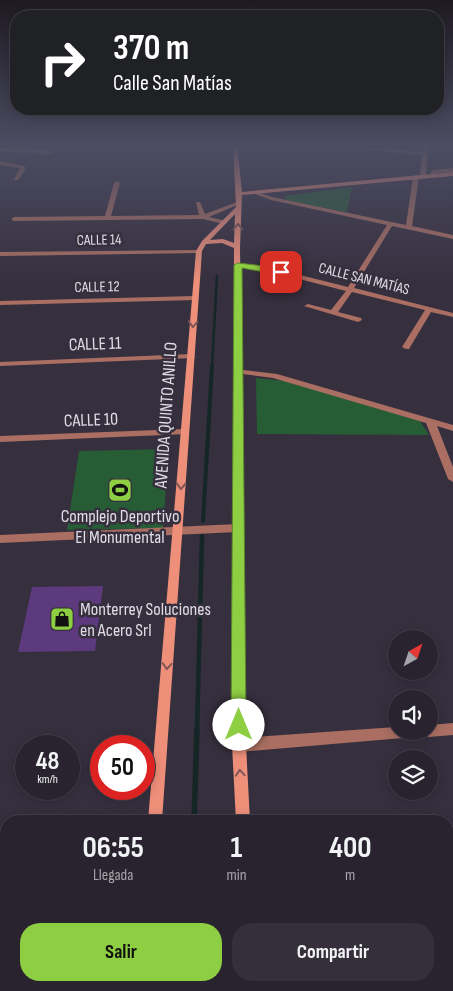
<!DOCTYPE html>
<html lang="es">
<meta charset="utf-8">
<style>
body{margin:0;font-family:"Sofia Sans Condensed",sans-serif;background:#342f3a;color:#f1f3f6;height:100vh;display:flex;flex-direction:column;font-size:19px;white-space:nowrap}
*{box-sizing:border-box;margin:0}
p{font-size:16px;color:#a5a4aa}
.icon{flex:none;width:28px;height:28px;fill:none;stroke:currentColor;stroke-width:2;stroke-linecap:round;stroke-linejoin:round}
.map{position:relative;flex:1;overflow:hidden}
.drawer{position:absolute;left:0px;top:815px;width:454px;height:176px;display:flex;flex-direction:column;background:#28232e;border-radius:20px 20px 0 0;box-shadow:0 2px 12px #0003,0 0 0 1px #44404a}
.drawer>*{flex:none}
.top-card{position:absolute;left:10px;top:10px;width:434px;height:105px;border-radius:20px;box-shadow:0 2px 12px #0003,0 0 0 1px #44404a;background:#202124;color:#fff;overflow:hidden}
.needle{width:32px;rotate:40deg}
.buttons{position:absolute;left:388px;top:630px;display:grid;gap:10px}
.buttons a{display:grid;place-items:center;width:50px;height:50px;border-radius:50%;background:#28232e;box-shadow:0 2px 12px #0003,0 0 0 1px #44404a;font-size:25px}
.speed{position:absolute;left:15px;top:735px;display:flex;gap:10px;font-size:25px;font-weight:700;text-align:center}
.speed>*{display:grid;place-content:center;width:65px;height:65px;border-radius:50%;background:#28232e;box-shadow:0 2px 12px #0003,0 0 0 1px #44404a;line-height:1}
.speed small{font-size:12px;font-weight:400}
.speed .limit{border:8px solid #d22;background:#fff;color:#111}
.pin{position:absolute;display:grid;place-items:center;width:42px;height:42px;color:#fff;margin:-21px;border-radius:10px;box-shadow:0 2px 8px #0006}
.me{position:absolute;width:55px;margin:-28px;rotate:0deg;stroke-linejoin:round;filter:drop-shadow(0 0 4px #0008)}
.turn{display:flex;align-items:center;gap:18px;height:105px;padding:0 20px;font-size:22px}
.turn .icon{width:65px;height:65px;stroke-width:2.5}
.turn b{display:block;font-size:35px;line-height:42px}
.eta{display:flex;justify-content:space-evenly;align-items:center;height:85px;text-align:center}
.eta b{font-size:30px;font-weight:700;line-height:35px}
.cta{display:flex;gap:10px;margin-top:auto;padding:10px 20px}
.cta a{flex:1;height:58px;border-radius:20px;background:#8ece43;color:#111;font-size:20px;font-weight:700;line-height:58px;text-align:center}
.cta a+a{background:#342f3a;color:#f1f3f6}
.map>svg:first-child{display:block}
.green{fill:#265d34}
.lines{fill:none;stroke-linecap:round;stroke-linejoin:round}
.stream-far3{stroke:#152627;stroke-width:2.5}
.stream-far2{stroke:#152627;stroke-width:4}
.stream-far1{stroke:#152627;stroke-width:4.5}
.stream{stroke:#152627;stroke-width:5.5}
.building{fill:#5d397e}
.street{fill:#aa6f62;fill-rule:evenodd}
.secondary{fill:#ee8f7a;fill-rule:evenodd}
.oneway{stroke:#805556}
.route{fill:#8ece43;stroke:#5c862c}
.labels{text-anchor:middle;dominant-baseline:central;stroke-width:5;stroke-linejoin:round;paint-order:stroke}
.far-street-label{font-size:15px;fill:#e0dce5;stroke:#362f3e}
.street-label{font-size:18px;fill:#e0dce5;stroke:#362f3e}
.poi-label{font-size:18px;fill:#e0dce5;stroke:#362f3e}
</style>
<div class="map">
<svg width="453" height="991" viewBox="0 0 453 991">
<rect width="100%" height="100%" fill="#362f3e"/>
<path class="green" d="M352 187 347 212 285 200V196Z
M256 378 286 381 420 421 429 435 257 434Z
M169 449 163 528 67 530 79 451Z"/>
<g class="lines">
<path class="stream-far3" d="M212 367 217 276"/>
<path class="stream-far2" d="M203 521 212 366"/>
<path class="stream-far1" d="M197 731 202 536"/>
<path class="stream" d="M194 821 197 729
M189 985V991"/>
</g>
<path class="building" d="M103 586 95 651 18 652 32 587Z"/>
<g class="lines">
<path class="street" d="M331 145 423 152 424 145H428L426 176 423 178 420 176 422 155 333 146Z
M0 147 51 150 54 152 51 154 0 151Z
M0 161 24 166 26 169 18 180H14L20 168 0 165Z
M453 168V172L437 173 431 178 428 176 433 170Z
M416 175 419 177 412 226 453 235V239L392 226 354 288 453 313V317L431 312 409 349H406L402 347 425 310 352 292 338 312 361 318 362 320 358 322 304 306 308 304 331 310 346 291 264 270 238 267 235 265 238 263 264 266 348 287 387 225 271 200 252 193 255 191 272 197 406 225 413 177Z
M117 181 120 183 111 216 199 215 196 202H200L205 214 237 202 242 203 209 217 226 221 227 222 224 224 203 219 14 221 11 219 14 217 105 216 114 183Z
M201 250V252L199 253 0 256V252Z
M194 296H197V300L0 305V301Z
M191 354 195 356 194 358 0 366V362Z
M235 369 277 374 453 425V431L437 426 453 467V482L448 479 426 423 273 378 235 373Z
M184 429 187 430 189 432 187 434 0 442V436Z
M238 524 242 525 243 528 242 531 238 532 0 543V535Z
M453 723V735L429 737 426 736 239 752 234 750 232 745 234 740 239 738 396 727V731H429V725Z"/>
<path class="secondary" d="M233 145H237L242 192 453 172V176L242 195 240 247 246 745 250 821H236L232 745 234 248 222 243 206 244 202 251 162 821H148L196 251 202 241 236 207ZM235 214 234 243 223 239 210 240Z
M134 985H152L151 991H133Z
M245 985H263V991H245Z"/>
</g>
<defs><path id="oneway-chevron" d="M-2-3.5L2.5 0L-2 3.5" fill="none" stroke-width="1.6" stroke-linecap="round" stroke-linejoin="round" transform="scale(1.25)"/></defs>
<g class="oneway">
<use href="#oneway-chevron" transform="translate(238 227) rotate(-88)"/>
<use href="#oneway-chevron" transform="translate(193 324) rotate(93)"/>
<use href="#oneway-chevron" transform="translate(181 486) rotate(93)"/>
<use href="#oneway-chevron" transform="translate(167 666) rotate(94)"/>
<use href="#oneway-chevron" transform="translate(240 773) rotate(-94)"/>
</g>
<linearGradient id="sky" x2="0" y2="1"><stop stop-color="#1e1a22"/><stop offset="0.51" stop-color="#4c4d63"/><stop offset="1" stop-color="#4c4d63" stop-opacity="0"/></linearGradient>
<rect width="453" height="283" fill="url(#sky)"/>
<path class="route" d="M238 263 264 266 285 272 281 275 242 268 246 725 244 730 239 732 233 730 231 725 234 265Z"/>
<defs>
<g id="stadium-square" transform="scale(1.25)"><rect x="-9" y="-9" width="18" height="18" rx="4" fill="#8ece43" stroke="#362f3e"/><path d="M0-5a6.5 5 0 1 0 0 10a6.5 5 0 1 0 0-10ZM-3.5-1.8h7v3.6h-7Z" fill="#111"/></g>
<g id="shop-square" transform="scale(1.25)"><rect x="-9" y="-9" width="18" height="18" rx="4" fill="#8ece43" stroke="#362f3e"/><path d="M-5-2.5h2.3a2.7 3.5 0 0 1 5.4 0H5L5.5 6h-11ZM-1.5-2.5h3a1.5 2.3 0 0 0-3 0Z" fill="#111"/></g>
</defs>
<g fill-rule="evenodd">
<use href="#stadium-square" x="120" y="490"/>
<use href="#shop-square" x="62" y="619"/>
</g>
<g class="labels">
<g class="far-street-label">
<text transform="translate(99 240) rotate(-1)">CALLE 14</text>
<text transform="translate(364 279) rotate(14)">CALLE SAN MATÍAS</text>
<text transform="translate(97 287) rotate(-1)">CALLE 12</text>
</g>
<g class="street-label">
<text transform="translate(95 344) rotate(-2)">CALLE 11</text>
<text transform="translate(166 415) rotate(-86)">AVENIDA QUINTO ANILLO</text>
<text transform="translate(91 420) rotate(-2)">CALLE 10</text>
</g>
<g class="poi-label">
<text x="120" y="516">Complejo Deportivo<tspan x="120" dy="21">El Monumental</tspan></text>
<text x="80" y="609" text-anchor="start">Monterrey Soluciones<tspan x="80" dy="21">en Acero Srl</tspan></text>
</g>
</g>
</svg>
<div class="buttons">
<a><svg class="needle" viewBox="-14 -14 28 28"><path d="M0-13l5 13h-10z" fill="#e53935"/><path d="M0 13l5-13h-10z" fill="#a5a4aa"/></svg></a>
<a><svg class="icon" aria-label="sound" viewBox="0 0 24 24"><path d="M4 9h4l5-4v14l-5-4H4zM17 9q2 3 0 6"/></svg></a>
<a><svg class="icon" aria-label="layers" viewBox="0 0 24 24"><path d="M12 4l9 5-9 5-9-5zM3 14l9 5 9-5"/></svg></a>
</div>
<div class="speed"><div>48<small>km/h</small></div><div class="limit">50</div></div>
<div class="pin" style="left:281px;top:272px;background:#d93025"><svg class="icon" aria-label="arrive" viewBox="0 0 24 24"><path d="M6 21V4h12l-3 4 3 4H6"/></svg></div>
<svg class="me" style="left:239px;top:725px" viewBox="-20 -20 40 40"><circle r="19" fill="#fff"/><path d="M0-13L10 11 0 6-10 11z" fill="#8ece43"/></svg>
<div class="top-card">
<div class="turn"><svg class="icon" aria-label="right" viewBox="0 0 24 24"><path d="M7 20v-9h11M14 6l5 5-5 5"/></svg><div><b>370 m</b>Calle San Matías</div></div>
</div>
<section class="drawer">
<div class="eta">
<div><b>06:55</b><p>Llegada</p></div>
<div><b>1</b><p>min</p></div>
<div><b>400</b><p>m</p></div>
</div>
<div class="cta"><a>Salir</a><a>Compartir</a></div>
</section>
</div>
